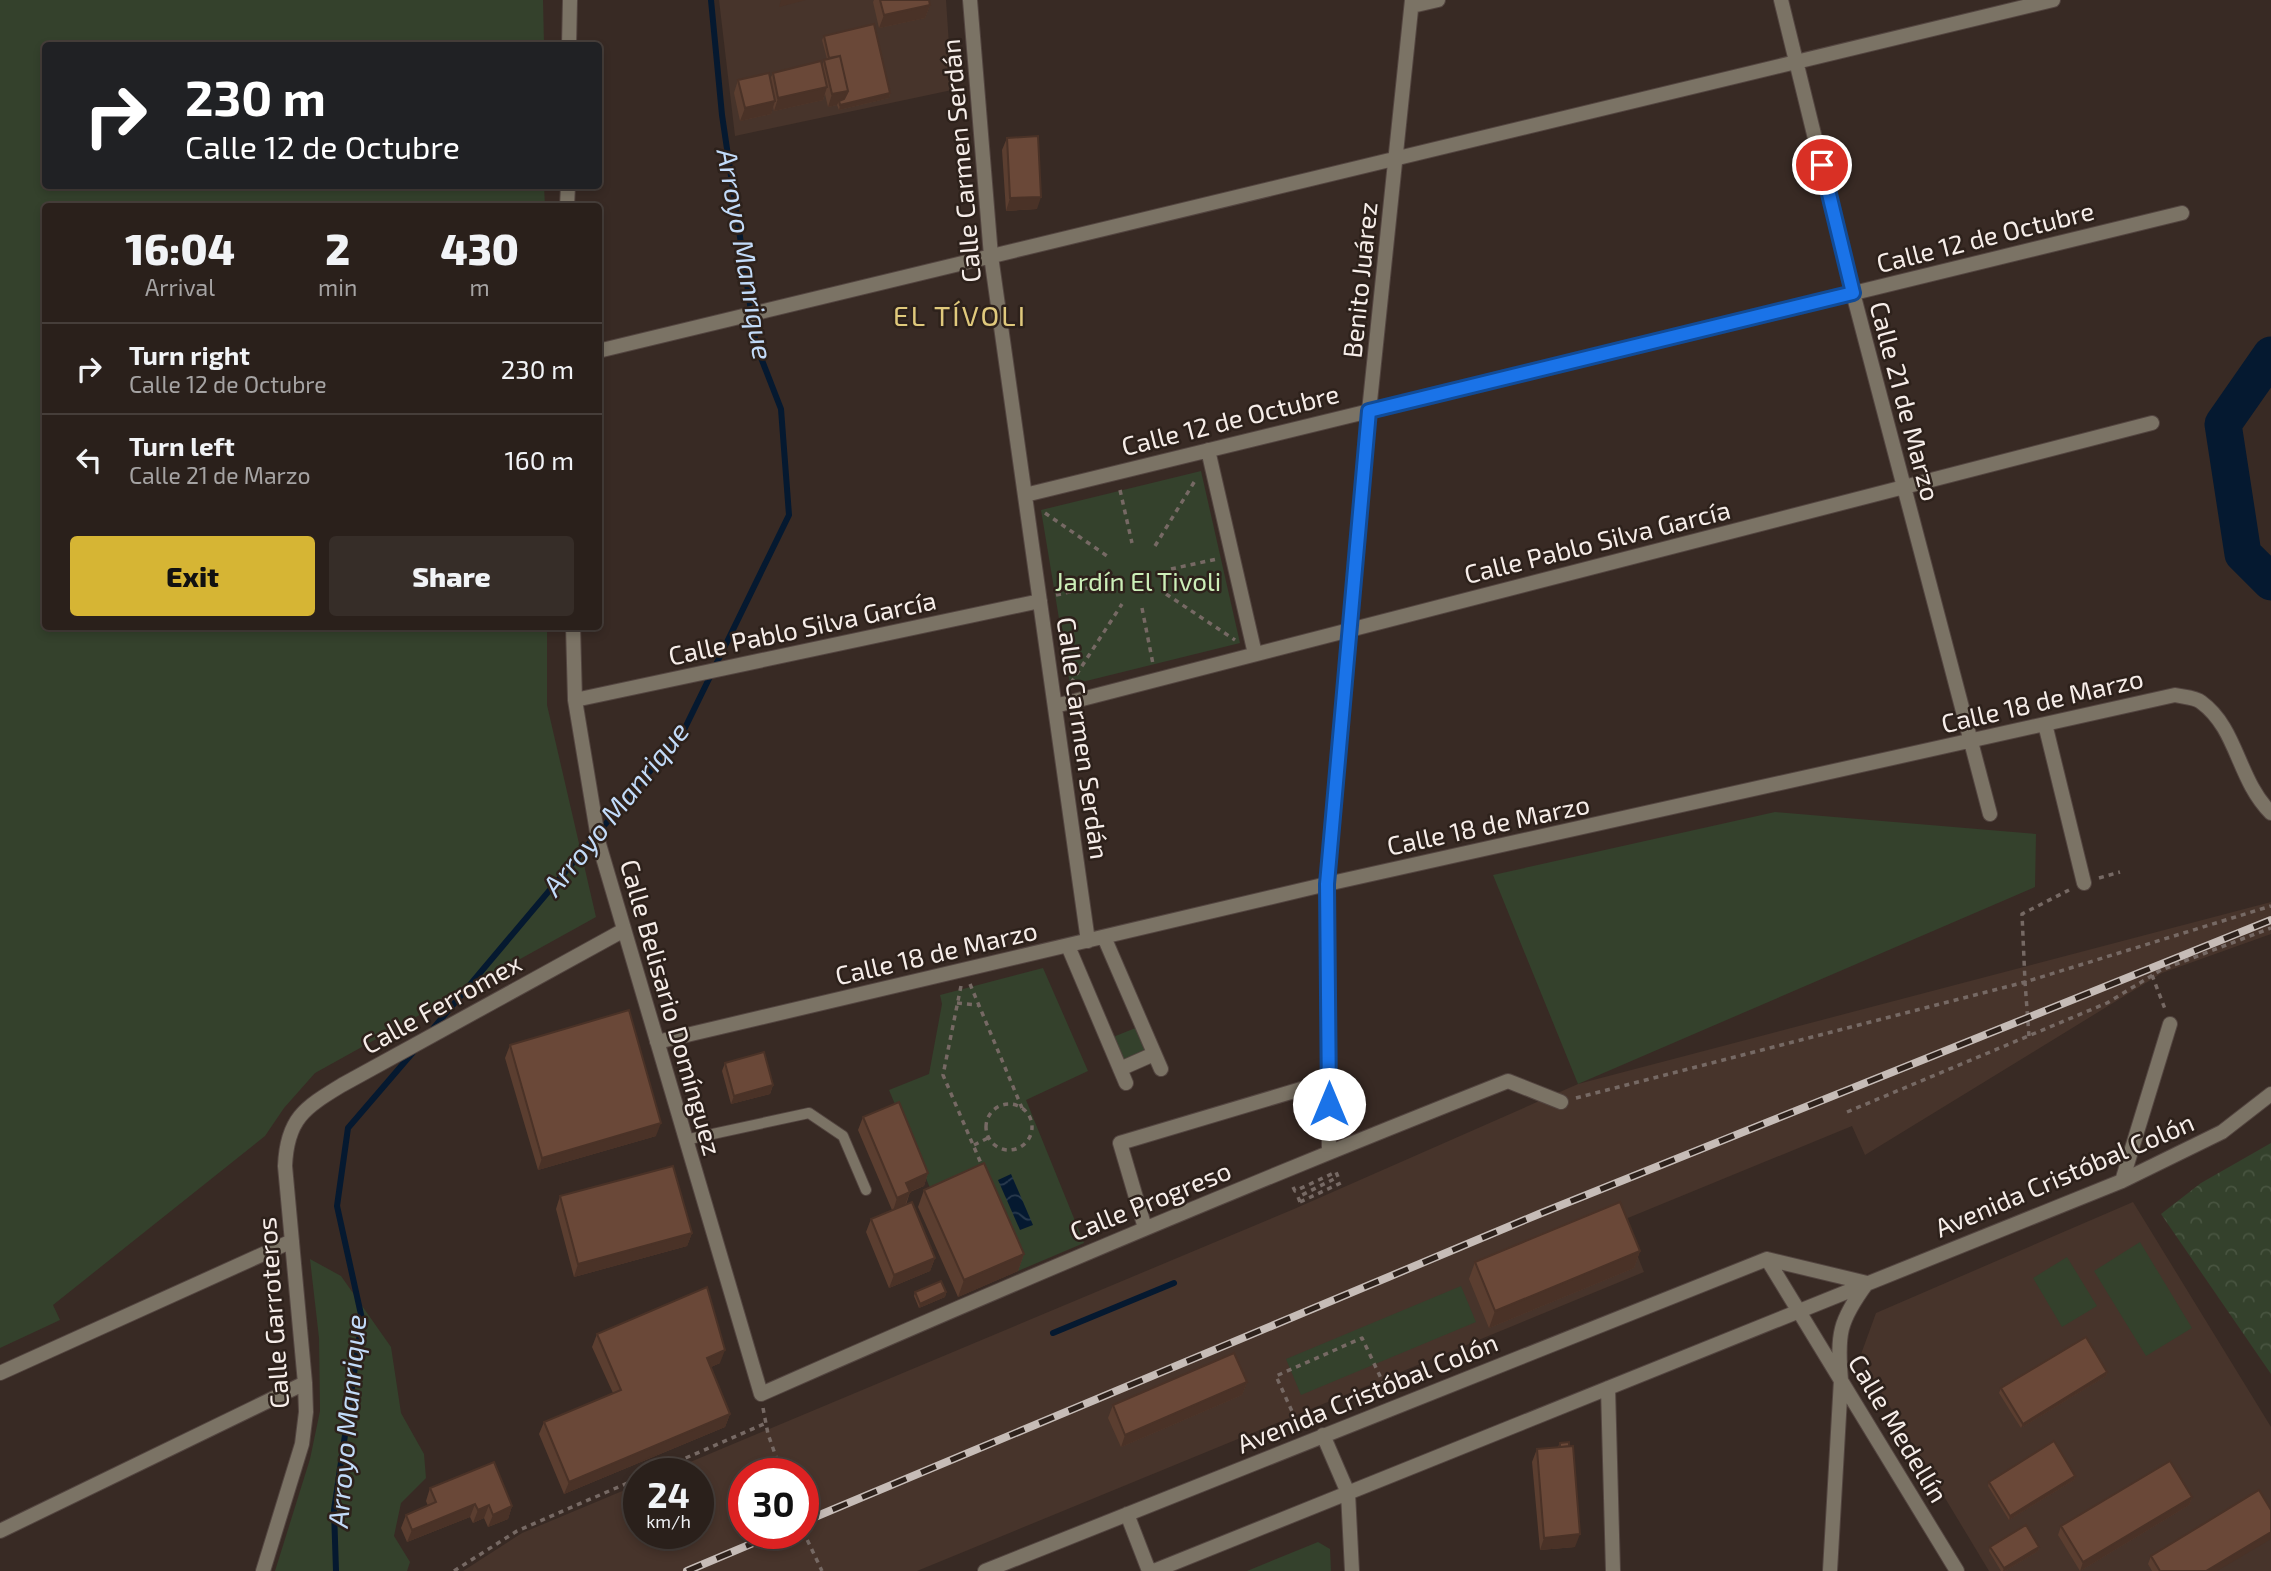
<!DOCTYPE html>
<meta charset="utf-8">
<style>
body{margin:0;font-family:"Exo 2",sans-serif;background:#362d28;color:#f1f3f6;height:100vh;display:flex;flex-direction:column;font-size:26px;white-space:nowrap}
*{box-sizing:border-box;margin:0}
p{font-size:23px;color:#a5a3a3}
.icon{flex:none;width:38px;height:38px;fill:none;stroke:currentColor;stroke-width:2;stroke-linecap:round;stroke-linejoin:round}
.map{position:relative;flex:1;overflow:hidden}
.drawer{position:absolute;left:42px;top:203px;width:560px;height:427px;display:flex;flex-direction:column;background:#2a201b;border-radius:7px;box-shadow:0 4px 10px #0003,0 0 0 2px #463e3a}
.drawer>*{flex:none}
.top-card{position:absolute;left:42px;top:42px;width:560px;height:147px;border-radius:7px;box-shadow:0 4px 10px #0003,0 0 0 2px #463e3a;background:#202124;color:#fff;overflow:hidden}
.speed{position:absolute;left:623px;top:1458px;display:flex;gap:14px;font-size:35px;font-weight:700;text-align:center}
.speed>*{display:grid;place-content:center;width:91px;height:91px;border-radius:50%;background:#2a201b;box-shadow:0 4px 10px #0003,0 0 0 2px #463e3a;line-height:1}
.speed small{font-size:18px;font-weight:400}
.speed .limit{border:10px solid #d22;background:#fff;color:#111}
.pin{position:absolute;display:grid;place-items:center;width:60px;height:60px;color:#fff;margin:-30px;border:4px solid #fff;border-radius:50%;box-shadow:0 2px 7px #0007}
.me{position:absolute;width:77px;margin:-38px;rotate:0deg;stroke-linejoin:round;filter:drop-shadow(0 0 5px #0008)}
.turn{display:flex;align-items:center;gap:24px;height:147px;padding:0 28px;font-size:32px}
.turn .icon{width:91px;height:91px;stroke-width:2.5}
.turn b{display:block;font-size:49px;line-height:60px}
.eta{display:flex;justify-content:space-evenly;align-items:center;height:119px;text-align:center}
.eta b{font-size:42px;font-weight:800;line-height:49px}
.button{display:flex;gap:14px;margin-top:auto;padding:14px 28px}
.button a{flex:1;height:80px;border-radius:7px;background:#d6b534;color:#111;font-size:28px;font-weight:800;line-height:80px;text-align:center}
.button a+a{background:#362d28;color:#f1f3f6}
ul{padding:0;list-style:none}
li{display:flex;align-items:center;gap:21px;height:91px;padding:0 28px;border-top:2px solid #463e3a}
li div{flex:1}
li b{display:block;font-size:26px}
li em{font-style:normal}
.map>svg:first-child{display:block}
.built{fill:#47342b;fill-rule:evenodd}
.green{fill:#34412c}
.forest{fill:url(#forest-crowns)}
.water{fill:url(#water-waves)}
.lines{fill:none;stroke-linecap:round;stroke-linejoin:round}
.stream{stroke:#051930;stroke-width:6}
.river{stroke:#051930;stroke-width:37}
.lane-casing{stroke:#534540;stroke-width:12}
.street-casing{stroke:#534540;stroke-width:16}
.path{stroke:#766964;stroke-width:3.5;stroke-dasharray:5 5;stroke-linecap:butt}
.lane{stroke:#7b7365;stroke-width:10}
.street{stroke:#7b7365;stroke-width:14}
.rail-casing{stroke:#c6bcb7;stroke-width:8}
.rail{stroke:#2d211b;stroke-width:5;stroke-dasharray:16;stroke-linecap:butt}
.wall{fill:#5b3e30}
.shaded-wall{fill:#4a3227}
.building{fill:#6a4838;stroke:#4a3227;stroke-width:2}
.route-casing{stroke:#114b97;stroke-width:18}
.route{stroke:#1a73e8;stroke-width:12}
.labels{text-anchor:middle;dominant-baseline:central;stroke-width:5;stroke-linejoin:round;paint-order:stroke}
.street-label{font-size:26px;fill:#f6ede9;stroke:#2d211b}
.park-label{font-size:26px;fill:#ccefb8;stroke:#2d211b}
.water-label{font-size:28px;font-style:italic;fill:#c2dbf9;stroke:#2d211b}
.neighbourhood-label{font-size:28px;letter-spacing:2px;fill:#e0c97c;stroke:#2d211b}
</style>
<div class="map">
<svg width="2271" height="1571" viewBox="0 0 2271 1571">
<defs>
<pattern id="forest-crowns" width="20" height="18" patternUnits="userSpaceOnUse" patternTransform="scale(1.75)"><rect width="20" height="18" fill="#34412c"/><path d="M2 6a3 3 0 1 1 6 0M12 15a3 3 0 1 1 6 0" fill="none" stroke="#485440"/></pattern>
<pattern id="water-waves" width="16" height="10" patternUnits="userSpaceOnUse" patternTransform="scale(1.75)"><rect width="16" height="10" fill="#051930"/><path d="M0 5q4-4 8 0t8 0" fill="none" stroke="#2a3b4e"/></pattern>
</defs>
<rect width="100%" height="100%" fill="#382a24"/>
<path class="built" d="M719 0H946L952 90 735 136Z
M2271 902V934L2162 973 1865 1155 1852 1126 1623 1220 1644 1272 917 1571H463L522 1533 639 1484V1533H698V1474L664 1473 1294 1209 1578 1084ZM744 1474H803V1533H744Z
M2133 1202 2271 1427V1571H1989L1860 1357 1876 1313Z"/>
<path class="green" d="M0 0H543L544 45 46 46V186H544L545 206H46V626L547 627V705L596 917 315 1073 284 1108 265 1136 53 1305 60 1320 0 1348Z
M1201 471 1240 643 1070 685 1041 510Z
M1775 812 2036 834 2035 887 1578 1084 1493 875Z
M1043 968 1088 1071 1026 1100 1084 1243 1018 1271 978 1180 935 1200 889 1090 929 1074 942 1004 940 995Z
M1138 1027 1148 1052 1123 1062 1113 1037Z
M2140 1242 2192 1328 2146 1356 2094 1271Z
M2067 1257 2097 1306 2062 1327 2033 1278Z
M310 1259 341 1276 391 1347 401 1413 424 1454 426 1478 401 1503 394 1536 410 1562 407 1571H275L310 1459 320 1411 319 1338Z
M1461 1286 1476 1322 1301 1395 1286 1359Z
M1318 1542 1330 1549 1331 1571H1247Z"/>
<path class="forest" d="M2271 1143V1374L2161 1214 2201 1183Z"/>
<path class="water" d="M1011 1174 1033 1225 1020 1230 998 1180Z"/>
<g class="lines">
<path class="stream" d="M431 1031 683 732 789 515 781 409 756 345 722 115 711 0
M1053 1333 1174 1283
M336 1571 334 1510 362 1319 337 1206 348 1128 415 1050"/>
<path class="river" d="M2271 355 2223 424 2243 554 2271 582"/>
<g class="lane-casing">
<path id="lane" d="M685 1140 809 1113 843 1136 866 1190"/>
</g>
<g class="street-casing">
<path id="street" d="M970 0 991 256 1088 941
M1781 0 1853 293 1990 814
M1412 6 1438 0
M569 46 570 0
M567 206 568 186
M598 351 2053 0
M1208 450 1255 654
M1025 495 2182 213
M573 626 575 700 599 844 761 1394C1008 1285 1257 1180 1508 1081L1561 1102
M575 700 1040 601
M1055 706 2152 423
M2045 724 2084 883
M1104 937 1161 1069
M1068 946 1126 1083
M657 1042 1327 884 2175 695C2183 697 2195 697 2201 702 2238 729 2237 779 2271 813
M1120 1069 1154 1054
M1329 1152 1327 884 1369 411 1412 0
M2122 1181 2170 1024
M1145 1228 1120 1143 1328 1081
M1767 1259 1957 1571
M0 1373 292 1241
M1608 1388 1613 1571
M1323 1435 1348 1493 1352 1571
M1127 1514 1149 1571
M0 1531 305 1383
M263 1571 302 1444 306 1412 305 1383 285 1166C287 1119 304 1108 342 1085L624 930
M985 1571 1767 1259 1867 1283
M1154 1571 2122 1181 2222 1132 2271 1094
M1830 1571 1841 1380C1837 1334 1839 1321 1867 1283"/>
</g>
<path class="path" d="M1120 490 1132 543
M1045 513 1110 558
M1155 546 1196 479
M1171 569 1217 559
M1166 594 1235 640
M1056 595 1106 584
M1142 608 1153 664
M1071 683 1122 604
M2099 878 2120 872
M2152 975 2165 1009
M970 984 1022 1108
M961 986 943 1075 983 1168
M957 1003 978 1005
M2029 1036 2025 982 2271 906
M1576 1098 2025 982 2022 914 2069 890
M986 1127a23 23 0 1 1 46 0a23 23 0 1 1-46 0Z
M1847 1112 2107 1003 2161 970 2271 928
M974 1145 988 1138
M1293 1187 1295 1191 1336 1172 1338 1177 1298 1197 1300 1202
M1300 1202 1345 1181
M763 1408 768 1434 782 1474
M1300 1429 1276 1376 1362 1338 1388 1393
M649 1474 766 1423
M803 1531 822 1571
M454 1571 517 1531 639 1478"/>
<use href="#lane" class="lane"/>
<use href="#street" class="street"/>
<g class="rail-casing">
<path id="rail" d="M803 1522 1539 1214 2271 920
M687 1571 777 1533"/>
</g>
<use href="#rail" class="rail"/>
</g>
<path class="wall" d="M874 0H929L930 5 925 18 879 28 873 2Z
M824 36 890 93 889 98 839 110 837 105 828 107 825 94 823 100 774 111 773 107 771 114 740 121 734 93 738 80 770 79 773 73 822 65 824 60 827 59 822 40Z
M1007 138 1037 209 1006 211 1002 150Z
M510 1045 656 1136 538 1170 505 1058Z
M725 1063 773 1085 770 1094 731 1104 722 1071Z
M863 1117 928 1173 924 1186 910 1192 906 1205 935 1258 930 1271 889 1288 866 1232 871 1219 892 1210 858 1130Z
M924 1190 1024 1254 1018 1271 958 1297 918 1207Z
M560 1196 692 1233 687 1246 574 1277 556 1209Z
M1640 1251 1634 1268 1489 1328 1469 1279 1475 1262Z
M915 1292H946L945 1297 919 1308 914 1296Z
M597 1334 720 1363 711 1367 730 1414 725 1427 564 1494 539 1434 544 1422 613 1393 592 1347Z
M2107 1372 2106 1376 2021 1428 1999 1393 2001 1388Z
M1247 1382 1242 1395 1121 1447 1108 1418 1113 1405Z
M1560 1443 1575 1547 1540 1550 1532 1462 1537 1449 1558 1447Z
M2075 1476 2074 1480 2009 1520 1988 1486 1989 1482Z
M430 1488 512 1506 508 1519 488 1527 484 1518 473 1523 470 1517 407 1542 401 1528 406 1515 428 1506 426 1501Z
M2192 1497 2189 1505 2080 1571 2058 1535 2061 1526Z
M1990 1547H2039L2038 1551 2005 1571H2001L1989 1551Z
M2151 1556 2217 1571H2152L2148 1564Z"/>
<path class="shaded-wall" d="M781 0H806L779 7Z
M930 5 925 18 879 28 884 15Z
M827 87 823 100 774 111 778 98Z
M848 91 843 104 839 101 837 105 828 107 832 94Z
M890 93 889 98 839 110 840 105Z
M775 101 771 114 740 121 745 108Z
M1041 197 1037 209 1006 211 1010 198Z
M773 1085 770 1094 731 1104 734 1096Z
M661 1123 656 1136 538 1170 542 1158Z
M928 1173 924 1186 901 1195 906 1183Z
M910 1192 905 1205 893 1211 897 1198Z
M692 1233 687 1246 574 1277 578 1264Z
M1640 1251 1634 1268 1489 1328 1495 1311Z
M1024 1254 1018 1271 958 1297 964 1280Z
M935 1258 930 1271 889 1288 894 1275Z
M946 1292 945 1297 919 1308 920 1304Z
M725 1350 720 1363 702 1371 707 1358Z
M2107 1372 2106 1376 2021 1428 2023 1424Z
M1247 1382 1242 1395 1121 1447 1125 1435Z
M730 1414 725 1427 564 1494 569 1482Z
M2075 1476 2074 1480 2009 1520 2010 1516Z
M2192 1497 2189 1505 2080 1571 2083 1562Z
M475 1504 470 1517 407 1542 412 1530Z
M489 1505 484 1518 473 1523 478 1510Z
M512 1506 508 1519 488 1527 493 1515Z
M2271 1532V1539L2217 1571H2206Z
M1580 1534 1575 1547 1540 1550 1544 1538Z
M2039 1547 2038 1551 2005 1571H2003L2004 1568Z"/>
<path class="building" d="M880 0H929L930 5 884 15Z
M874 24 890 93 840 105 839 101 844 99 848 91 840 56 829 58 824 36Z
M840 56 848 91 832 94 824 60Z
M821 61 827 87 778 98 773 73Z
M769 73 775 101 745 108 738 80Z
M1038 136 1041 197 1010 198 1007 138Z
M629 1010 661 1123 542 1158 510 1045Z
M764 1052 773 1085 734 1096 725 1063Z
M899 1102 928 1173 906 1183 910 1192 897 1198 863 1117Z
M984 1163 1024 1254 964 1280 924 1190Z
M673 1166 692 1233 578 1264 560 1196Z
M912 1202 935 1258 894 1275 871 1219Z
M1620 1202 1640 1251 1495 1311 1475 1262Z
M941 1281 946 1292 920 1304 915 1292Z
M707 1287 725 1350 707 1358 730 1414 569 1482 544 1422 621 1390 597 1334Z
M2086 1337 2107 1372 2023 1424 2001 1388Z
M1234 1353 1247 1382 1125 1435 1113 1405Z
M2054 1441 2075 1476 2010 1516 1989 1482Z
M1569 1442V1446L1560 1447V1443Z
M1573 1446 1580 1534 1544 1538 1537 1449Z
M2170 1461 2192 1497 2083 1562 2061 1526Z
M494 1462 512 1506 493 1515 489 1505 478 1510 475 1504 412 1530 406 1515 436 1502 430 1488Z
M2259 1490 2271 1510V1532L2206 1571H2160L2151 1556Z
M2026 1525 2039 1547 2004 1568 1990 1547Z"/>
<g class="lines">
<g class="route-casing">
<path id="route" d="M1329 1104 1327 884 1369 411 1853 293 1822 165"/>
</g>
<use href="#route" class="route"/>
</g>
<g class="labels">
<g class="street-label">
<text transform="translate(960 161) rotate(-95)">Calle Carmen Serdán</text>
<text transform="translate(1985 236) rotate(-14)">Calle 12 de Octubre</text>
<text transform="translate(1359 280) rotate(-84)">Benito Juárez</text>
<text transform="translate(1906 401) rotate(75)">Calle 21 de Marzo</text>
<text transform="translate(1230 419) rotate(-14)">Calle 12 de Octubre</text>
<text transform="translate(1597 541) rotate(-14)">Calle Pablo Silva García</text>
<text transform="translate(802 627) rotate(-12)">Calle Pablo Silva García</text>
<text transform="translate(2042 700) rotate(-13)">Calle 18 de Marzo</text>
<text transform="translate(1084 738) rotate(82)">Calle Carmen Serdán</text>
<text transform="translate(1488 824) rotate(-12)">Calle 18 de Marzo</text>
<text transform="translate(936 952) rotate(-13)">Calle 18 de Marzo</text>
<text transform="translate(441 1003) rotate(-29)">Calle Ferromex</text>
<text transform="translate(672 1007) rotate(74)">Calle Belisario Domínguez</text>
<text transform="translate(2064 1174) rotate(-23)">Avenida Cristóbal Colón</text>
<text transform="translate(1150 1200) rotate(-22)">Calle Progreso</text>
<text transform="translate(272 1313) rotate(-94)">Calle Garroteros</text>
<text transform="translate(1367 1392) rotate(-22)">Avenida Cristóbal Colón</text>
<text transform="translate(1899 1428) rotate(59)">Calle Medellín</text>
</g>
<g class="park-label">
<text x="1138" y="580">Jardín El Tivoli</text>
</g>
<g class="water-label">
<text transform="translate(746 254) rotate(80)">Arroyo Manrique</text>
<text transform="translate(615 808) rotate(-51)">Arroyo Manrique</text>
<text transform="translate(346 1421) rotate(-85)">Arroyo Manrique</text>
</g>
<g class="neighbourhood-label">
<text x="960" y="315">EL TÍVOLI</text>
</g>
</g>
</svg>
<div class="speed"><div>24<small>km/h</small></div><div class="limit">30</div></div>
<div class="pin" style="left:1822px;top:165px;background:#d93025"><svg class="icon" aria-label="arrive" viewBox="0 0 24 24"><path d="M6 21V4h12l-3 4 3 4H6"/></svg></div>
<svg class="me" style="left:1329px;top:1104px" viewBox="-20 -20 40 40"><circle r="19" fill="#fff"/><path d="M0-13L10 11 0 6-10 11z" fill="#1a73e8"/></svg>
<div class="top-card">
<div class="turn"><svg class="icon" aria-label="right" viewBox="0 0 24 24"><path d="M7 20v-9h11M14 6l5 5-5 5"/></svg><div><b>230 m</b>Calle 12 de Octubre</div></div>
</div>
<section class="drawer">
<div class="eta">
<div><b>16:04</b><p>Arrival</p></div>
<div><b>2</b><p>min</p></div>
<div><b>430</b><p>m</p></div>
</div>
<ul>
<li><svg class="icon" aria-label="right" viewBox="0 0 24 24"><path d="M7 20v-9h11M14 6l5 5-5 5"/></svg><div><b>Turn right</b><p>Calle 12 de Octubre</p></div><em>230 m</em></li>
<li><svg class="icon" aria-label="left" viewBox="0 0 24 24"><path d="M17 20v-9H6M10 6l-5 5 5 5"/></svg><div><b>Turn left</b><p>Calle 21 de Marzo</p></div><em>160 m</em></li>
</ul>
<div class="button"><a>Exit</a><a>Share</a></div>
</section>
</div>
